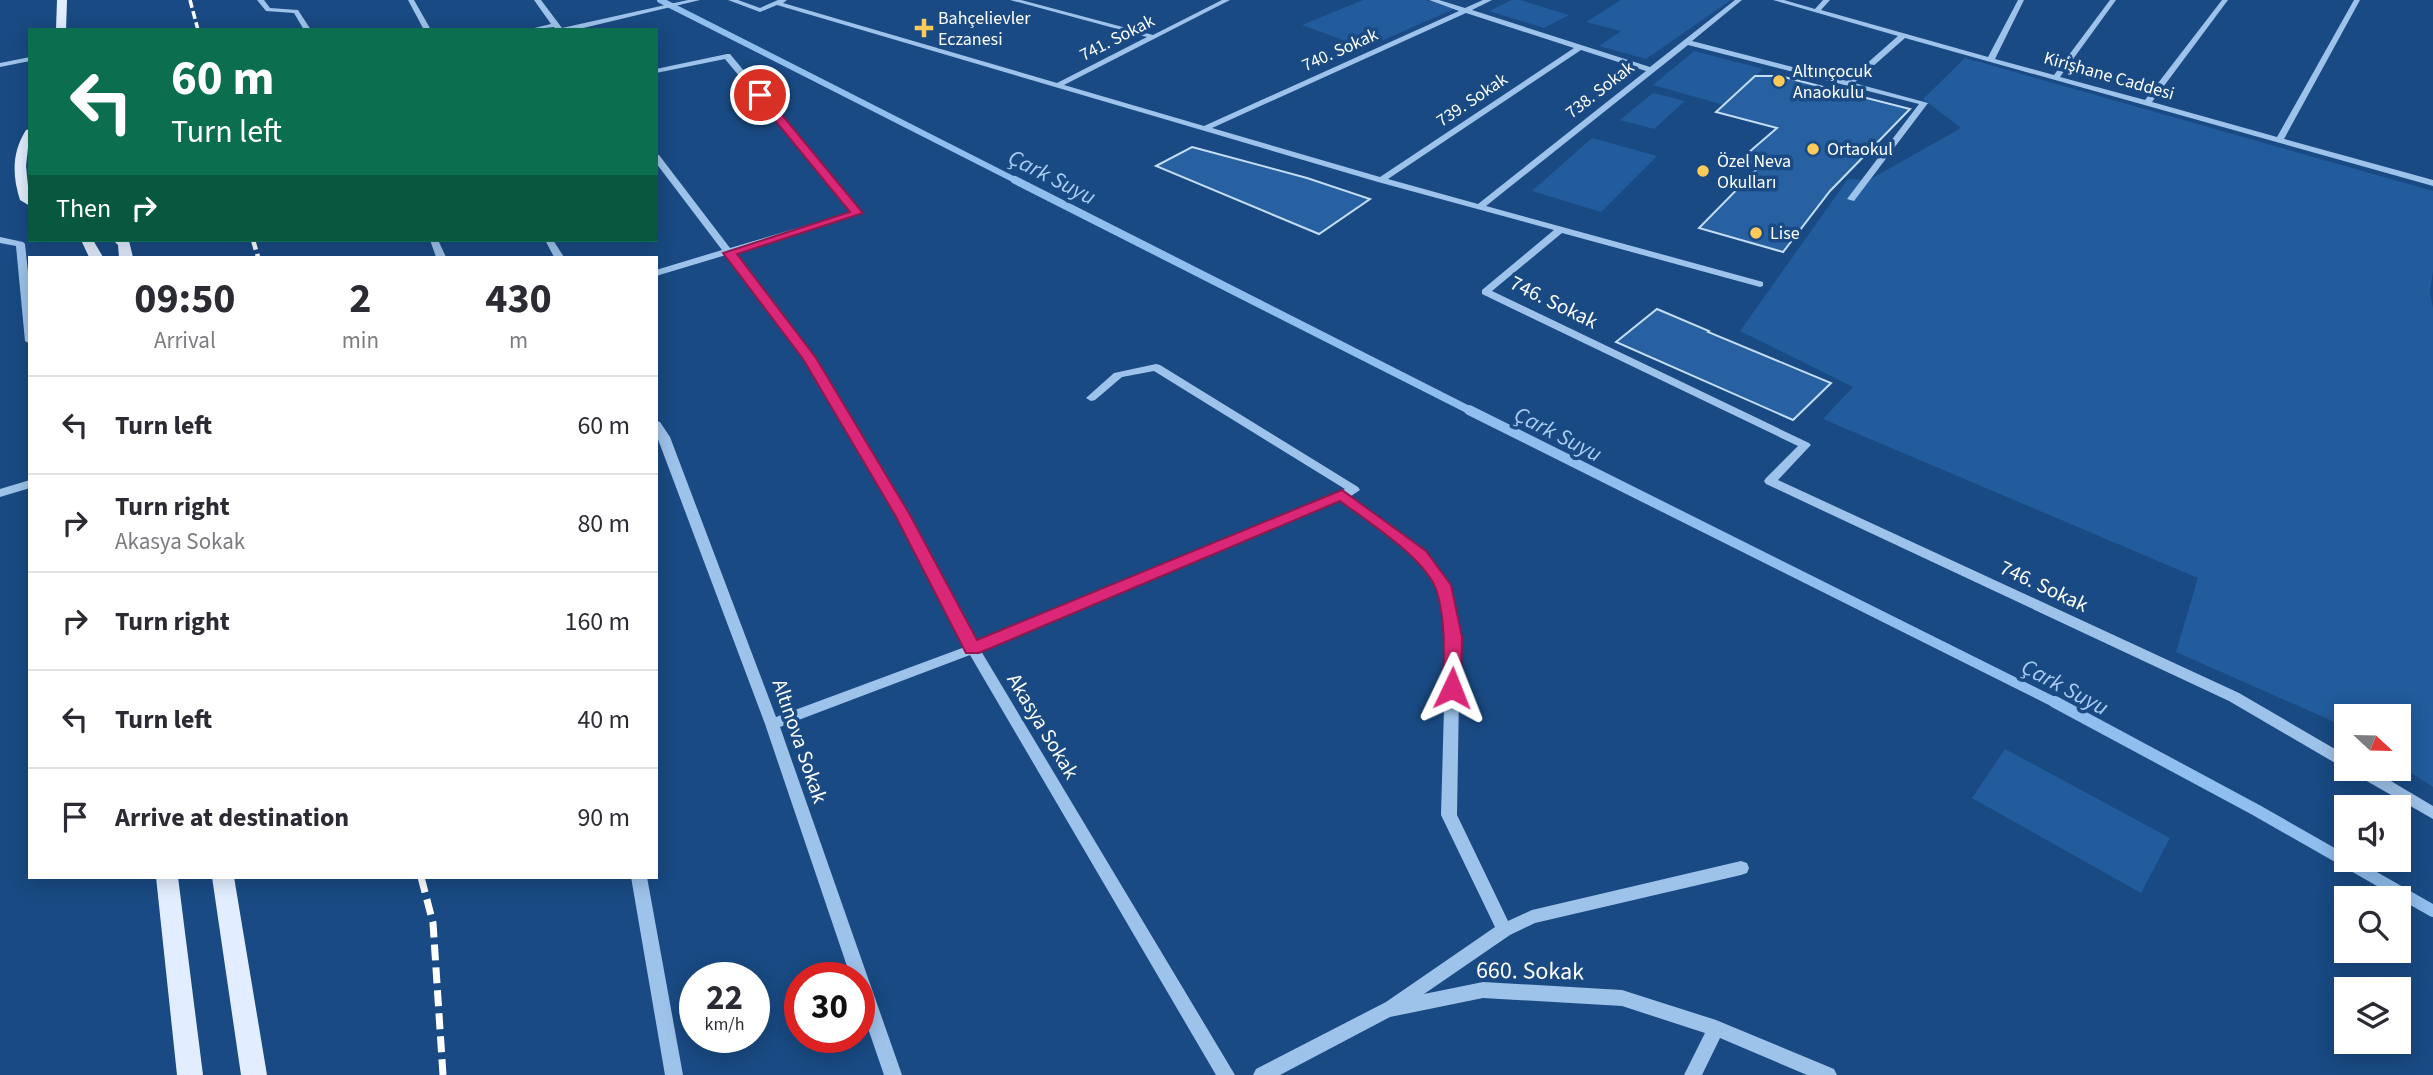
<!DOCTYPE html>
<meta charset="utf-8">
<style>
body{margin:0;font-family:"Source Sans 3",sans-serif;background:#f7f7f7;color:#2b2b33;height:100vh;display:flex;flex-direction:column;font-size:26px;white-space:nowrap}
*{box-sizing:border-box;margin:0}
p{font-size:23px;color:#7c7c81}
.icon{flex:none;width:38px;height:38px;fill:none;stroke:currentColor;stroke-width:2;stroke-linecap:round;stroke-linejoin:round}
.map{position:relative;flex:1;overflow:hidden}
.side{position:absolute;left:28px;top:256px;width:630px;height:623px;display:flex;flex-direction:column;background:#fff;border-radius:0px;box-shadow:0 4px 18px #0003}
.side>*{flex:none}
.hud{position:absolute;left:28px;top:28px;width:630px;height:214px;border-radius:0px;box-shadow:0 4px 18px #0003;background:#0b6e4f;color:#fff;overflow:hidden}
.needle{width:46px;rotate:112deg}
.tools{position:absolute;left:2334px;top:704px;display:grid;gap:14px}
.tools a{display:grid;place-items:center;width:77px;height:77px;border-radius:0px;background:#fff;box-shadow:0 4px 18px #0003;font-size:35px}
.speed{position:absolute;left:679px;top:962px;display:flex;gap:14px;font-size:35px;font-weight:700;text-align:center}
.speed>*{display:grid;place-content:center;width:91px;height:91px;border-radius:50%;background:#fff;box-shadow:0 4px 18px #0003;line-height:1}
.speed small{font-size:18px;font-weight:400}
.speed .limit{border:10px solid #d22;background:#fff;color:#111}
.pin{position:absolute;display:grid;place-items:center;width:60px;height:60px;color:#fff;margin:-30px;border:4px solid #fff;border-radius:50%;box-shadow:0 2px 7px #0007}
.me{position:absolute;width:77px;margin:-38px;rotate:2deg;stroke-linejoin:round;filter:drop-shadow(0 0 5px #0008)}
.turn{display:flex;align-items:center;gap:24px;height:147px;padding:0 28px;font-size:32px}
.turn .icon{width:91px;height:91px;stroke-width:2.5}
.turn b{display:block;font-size:49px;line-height:60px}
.then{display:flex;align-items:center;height:66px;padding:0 28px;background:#0003;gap:14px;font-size:26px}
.eta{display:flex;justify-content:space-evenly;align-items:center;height:119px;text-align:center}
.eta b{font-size:42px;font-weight:700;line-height:49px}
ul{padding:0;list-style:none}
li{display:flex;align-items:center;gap:21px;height:98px;padding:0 28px;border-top:2px solid #e1e1e2}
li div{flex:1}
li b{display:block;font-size:26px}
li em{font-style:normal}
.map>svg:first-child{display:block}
.green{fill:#225c9c}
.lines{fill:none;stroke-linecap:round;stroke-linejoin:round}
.stream-far3{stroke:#90beee;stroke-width:6}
.stream-far2{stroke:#90beee;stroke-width:8}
.stream-far1{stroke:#90beee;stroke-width:10}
.stream{stroke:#90beee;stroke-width:12}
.building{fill:#2861a1;stroke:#c3ddf8;stroke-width:2}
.minor{fill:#9ec3eb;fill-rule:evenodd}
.major{fill:#e2eeff;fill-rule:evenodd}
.rail-far2{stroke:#fff;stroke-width:3.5;stroke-dasharray:8 3.5;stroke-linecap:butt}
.rail-far1{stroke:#fff;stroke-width:4.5;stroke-dasharray:10 4.5;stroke-linecap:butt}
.rail{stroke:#fff;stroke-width:7;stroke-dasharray:16 7;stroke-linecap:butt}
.route{fill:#db2777;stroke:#8e194d;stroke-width:2}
.poi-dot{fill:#feca59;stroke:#194a83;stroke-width:2.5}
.labels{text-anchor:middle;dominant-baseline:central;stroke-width:7;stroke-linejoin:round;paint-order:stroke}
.far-poi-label{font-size:18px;fill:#fff;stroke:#194a83;text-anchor:start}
.far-street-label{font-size:18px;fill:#fff;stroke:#194a83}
.street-label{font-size:21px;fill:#fff;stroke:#194a83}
.water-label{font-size:23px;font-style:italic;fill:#a9cdf3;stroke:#194a83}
.near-street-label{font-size:24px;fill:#fff;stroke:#194a83}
</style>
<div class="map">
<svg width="2433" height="1075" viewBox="0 0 2433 1075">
<rect width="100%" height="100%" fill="#194a83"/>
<path class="green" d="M1363 0H1426L1454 9 1365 48 1302 25Z
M1512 0H1520L1569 15 1544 28 1489 11Z
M1621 0H1731L1646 59 1599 46 1621 31 1586 22Z
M1694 51 1763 69 1724 105 1653 85Z
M1965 58 2433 191V271L2430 293 2433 308V787L2399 765V716H2347V731L2330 720 2176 652 2198 578 1823 419 1853 387 1740 331 1848 179 1869 180 1961 128 1923 99Z
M1653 93 1685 101 1654 129 1620 120Z
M1592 138 1657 156 1601 212 1532 191Z
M2005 749 2170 838 2141 893 1972 798Z"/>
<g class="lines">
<path class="stream-far3" d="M660 0 1019 182"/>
<path class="stream-far2" d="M1015 180 1473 412"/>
<path class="stream-far1" d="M1469 410 2058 704"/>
<path class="stream" d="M2055 702 2256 810 2433 911"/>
</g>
<path class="building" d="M1755 76H1780L1910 109 1830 191 1783 252 1699 228 1761 165 1741 159 1777 128 1716 112Z
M1192 147 1307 178 1370 199 1319 234 1156 166Z
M1657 309 1709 331 1708 332 1831 383 1793 420 1616 342Z"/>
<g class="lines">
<path class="minor" d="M257 0H264L270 8 298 10 311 30H304L294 13 266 11Z
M408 0H414L431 30H424Z
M534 0H541L562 28 688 0H700L575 30H556L554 27 526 30 551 24Z
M728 0H738L760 8 778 0H787L783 3 1057 83 1147 37 1010 0H1021L1153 35 1222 0H1230L1064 85 1204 126 1459 11 1429 0H1439L1465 8 1483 0H1492L1472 10 1650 67 1735 0H1742L1692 41 1847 81 1898 36 1773 0H1784L1815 9 1823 0H1830L1821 10 1988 57 2018 0H2024L1995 59 2054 75 2110 0H2116L2060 77 2145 100 2222 0H2228L2152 102 2277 137 2354 0H2360L2284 139 2433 180V186L1905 38 1854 83 1928 103 1854 201 1847 199 1919 104 1688 45 1486 206 1763 282V286L1760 287 1562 233 1492 291 1809 443 1811 445 1809 447 1778 480 2239 693 2347 756V768H2349L2342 767 2229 701 1766 484 1764 481 1766 478 1798 446 1482 294V290L1554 230 1378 182 777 5 760 12ZM1466 13 1574 48 1380 177 1212 128ZM1581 50 1646 71 1478 204 1388 179Z
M727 54H730L862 213 734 253 814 358 908 515 976 642 1345 489 1154 371 1122 377 1095 400 1091 401 1086 398 1114 373 1156 364 1160 365 1358 487 1360 490 1351 496 1425 552 1451 589 1460 637 1457 815 1508 921 1532 910 1741 861 1747 863 1749 868 1747 873 1741 875 1535 923 1510 935 1424 994 1483 982 1622 990 1716 1020 1834 1069 1837 1075H1807L1720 1038 1702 1075H1684L1705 1033 1622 1006 1483 998 1390 1017 1280 1075H1253L1256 1069 1386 1002 1495 927 1441 815 1446 637 1439 590 1417 558 1341 500 981 651 1235 1075H1216L970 655 780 727 902 1075H884L859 1002V978H851L765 724 656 434V421L660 422 670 437 776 717 965 647 896 515 804 359 726 255 656 276V270L722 250 656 163V155H659L730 248 852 212 725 59 656 73V69Z
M30 57V61L0 67V63Z
M0 237 23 242 25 244 30 291V344L25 341 16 246 0 243Z
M430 240H438L446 257H436Z
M545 240H553L564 257H554Z
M30 480V488L0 497V489Z
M2349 768H2369L2433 806V819L2351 772Z
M631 877H647L683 1075H665Z"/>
<path class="major" d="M57 0H67L66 30H56Z
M30 129 26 166 30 206 20 200C12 175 12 152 26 130Z
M81 240H93L103 257H89Z
M113 240 129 241 133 257H119L118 245Z
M156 877H178L203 1075H177Z
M212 877H234L267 1075H241Z"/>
<path class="rail-far2" d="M190 0 198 30"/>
<path class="rail-far1" d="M253 240 258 257"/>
<path class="rail" d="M421 877 433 923 443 1075"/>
</g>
<path class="route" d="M756 93H764L863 213 737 254 816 358 910 515 977 640 1342 490 1426 551 1451 585 1462 637 1461 688 1458 693H1446L1443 688C1444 656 1446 623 1437 592 1427 559 1368 522 1340 501L979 653H966L895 515 803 359 723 253 850 212 756 97Z"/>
<g class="poi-dot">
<path d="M920.5 17.5h7v7h7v7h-7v7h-7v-7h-7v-7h7z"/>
<circle cx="1779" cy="81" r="7"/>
<circle cx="1813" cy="149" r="7"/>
<circle cx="1703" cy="171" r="7"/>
<circle cx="1756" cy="233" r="7"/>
</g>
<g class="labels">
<g class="far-poi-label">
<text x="938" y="18">Bahçelievler<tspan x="938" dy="21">Eczanesi</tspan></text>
<text x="1793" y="71">Altınçocuk<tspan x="1793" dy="21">Anaokulu</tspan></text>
<text x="1827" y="149">Ortaokul</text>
<text x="1717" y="161">Özel Neva<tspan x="1717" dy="21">Okulları</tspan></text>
<text x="1770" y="233">Lise</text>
</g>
<g class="far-street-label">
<text transform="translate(1117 38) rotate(-27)">741. Sokak</text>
<text transform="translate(1340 50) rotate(-24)">740. Sokak</text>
<text transform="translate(2109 76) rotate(16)">Kirişhane Caddesi</text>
<text transform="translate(1600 90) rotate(-38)">738. Sokak</text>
<text transform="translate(1472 100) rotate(-34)">739. Sokak</text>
</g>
<g class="street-label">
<text transform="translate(1554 302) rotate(26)">746. Sokak</text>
<text transform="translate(2044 586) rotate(25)">746. Sokak</text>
<text transform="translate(1043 726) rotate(59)">Akasya Sokak</text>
<text transform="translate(800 741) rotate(71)">Altınova Sokak</text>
</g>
<g class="water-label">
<text transform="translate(1052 177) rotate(27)">Çark Suyu</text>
<text transform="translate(1558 434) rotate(27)">Çark Suyu</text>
<text transform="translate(2065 687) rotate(28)">Çark Suyu</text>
</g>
<g class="near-street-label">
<text transform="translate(1530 971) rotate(1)">660. Sokak</text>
</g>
</g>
</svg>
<div class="tools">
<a><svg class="needle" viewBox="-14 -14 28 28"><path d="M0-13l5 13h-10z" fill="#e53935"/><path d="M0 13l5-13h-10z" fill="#7c7c81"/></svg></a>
<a><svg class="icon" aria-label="sound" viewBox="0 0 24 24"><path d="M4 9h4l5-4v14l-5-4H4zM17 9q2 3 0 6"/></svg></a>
<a><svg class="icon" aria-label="search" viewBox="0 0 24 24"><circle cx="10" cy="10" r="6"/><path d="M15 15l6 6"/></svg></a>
<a><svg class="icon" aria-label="layers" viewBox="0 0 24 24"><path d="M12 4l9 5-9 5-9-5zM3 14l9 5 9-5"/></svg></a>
</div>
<div class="speed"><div>22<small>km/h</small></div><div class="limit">30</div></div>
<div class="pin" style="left:760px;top:95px;background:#d93025"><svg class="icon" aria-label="arrive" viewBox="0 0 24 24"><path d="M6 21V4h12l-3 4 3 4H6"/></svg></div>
<svg class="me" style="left:1452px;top:688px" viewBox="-20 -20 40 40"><path d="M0-17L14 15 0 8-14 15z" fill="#db2777" stroke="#fff" stroke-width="4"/></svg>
<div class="hud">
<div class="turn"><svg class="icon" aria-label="left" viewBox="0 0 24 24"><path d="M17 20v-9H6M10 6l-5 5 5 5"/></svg><div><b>60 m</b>Turn left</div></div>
<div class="then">Then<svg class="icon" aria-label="right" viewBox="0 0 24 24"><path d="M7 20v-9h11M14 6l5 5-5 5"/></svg></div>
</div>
<section class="side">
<div class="eta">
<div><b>09:50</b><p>Arrival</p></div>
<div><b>2</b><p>min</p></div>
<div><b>430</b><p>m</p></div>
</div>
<ul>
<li><svg class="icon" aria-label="left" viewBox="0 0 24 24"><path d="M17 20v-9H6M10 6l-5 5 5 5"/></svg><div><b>Turn left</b></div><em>60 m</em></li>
<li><svg class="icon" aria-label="right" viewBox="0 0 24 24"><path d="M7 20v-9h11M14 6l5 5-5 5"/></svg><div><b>Turn right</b><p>Akasya Sokak</p></div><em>80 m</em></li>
<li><svg class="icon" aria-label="right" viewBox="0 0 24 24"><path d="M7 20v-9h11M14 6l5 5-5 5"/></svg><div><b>Turn right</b></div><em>160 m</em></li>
<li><svg class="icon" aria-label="left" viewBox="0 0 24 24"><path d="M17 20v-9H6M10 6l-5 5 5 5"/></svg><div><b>Turn left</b></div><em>40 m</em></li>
<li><svg class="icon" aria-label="arrive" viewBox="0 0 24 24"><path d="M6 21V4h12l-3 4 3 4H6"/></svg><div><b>Arrive at destination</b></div><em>90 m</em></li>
</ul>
</section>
</div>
